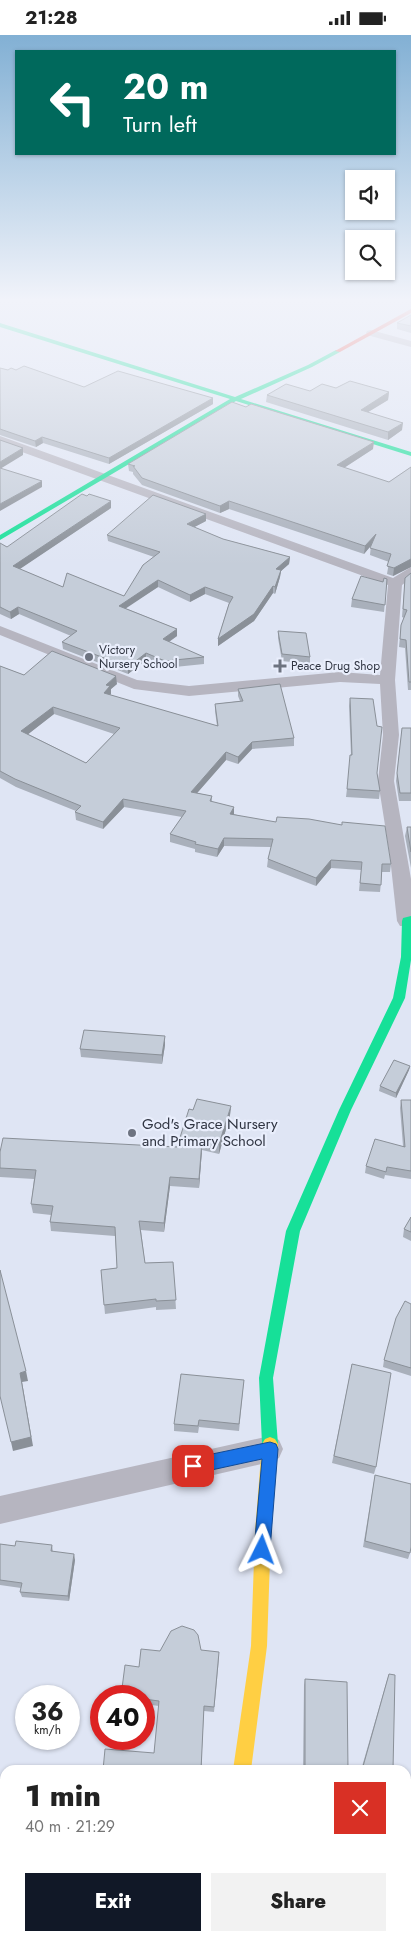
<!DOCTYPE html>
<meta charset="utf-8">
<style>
body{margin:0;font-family:Jost,sans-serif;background:#f2f2f2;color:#222;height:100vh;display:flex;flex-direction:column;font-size:19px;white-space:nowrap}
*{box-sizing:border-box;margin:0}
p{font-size:16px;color:#767676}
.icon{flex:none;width:28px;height:28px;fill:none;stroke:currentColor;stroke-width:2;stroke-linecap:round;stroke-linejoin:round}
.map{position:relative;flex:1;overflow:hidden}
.side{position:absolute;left:0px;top:1730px;width:411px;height:176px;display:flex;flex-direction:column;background:#fff;border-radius:15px 15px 0 0;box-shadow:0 1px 4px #0004}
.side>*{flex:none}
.guide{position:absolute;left:15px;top:15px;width:381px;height:105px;border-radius:0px;box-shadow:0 1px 4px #0004;background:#00695c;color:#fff;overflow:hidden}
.tools{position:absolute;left:345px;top:135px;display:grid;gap:10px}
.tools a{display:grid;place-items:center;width:50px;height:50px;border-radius:0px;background:#fff;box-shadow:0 1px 4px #0004;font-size:25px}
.speed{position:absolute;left:15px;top:1650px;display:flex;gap:10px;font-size:25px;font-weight:700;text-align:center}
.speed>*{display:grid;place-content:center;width:65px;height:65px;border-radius:50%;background:#fff;box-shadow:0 1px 4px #0004;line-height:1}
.speed small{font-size:12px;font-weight:400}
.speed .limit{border:8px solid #d22;background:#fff;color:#111}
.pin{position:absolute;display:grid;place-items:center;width:42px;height:42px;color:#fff;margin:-21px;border-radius:10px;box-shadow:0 2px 8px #0006}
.me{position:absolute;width:55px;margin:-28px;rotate:3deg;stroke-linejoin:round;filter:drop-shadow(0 0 4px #0008)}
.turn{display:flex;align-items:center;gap:18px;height:105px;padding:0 25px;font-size:22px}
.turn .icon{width:65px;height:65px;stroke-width:2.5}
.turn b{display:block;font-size:35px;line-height:42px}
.round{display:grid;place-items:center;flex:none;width:52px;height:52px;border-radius:0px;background:#f2f2f2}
.summary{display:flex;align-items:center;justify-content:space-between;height:85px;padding:0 25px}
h1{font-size:30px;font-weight:800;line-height:38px}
.action{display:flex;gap:10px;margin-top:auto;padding:10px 25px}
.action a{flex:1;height:58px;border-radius:0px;background:#111827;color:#fff;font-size:20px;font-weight:800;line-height:58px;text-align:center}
.action a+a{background:#f2f2f2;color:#222}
.status{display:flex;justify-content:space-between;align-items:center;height:35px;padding:0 25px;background:#fff;direction:ltr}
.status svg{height:14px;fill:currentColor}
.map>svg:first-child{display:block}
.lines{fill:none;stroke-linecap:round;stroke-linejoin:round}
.street{fill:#b6b5c0;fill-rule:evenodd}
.fast{fill:#16e098;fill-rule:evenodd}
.slow{fill:#ffcf43;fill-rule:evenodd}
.jam{fill:#f24e42;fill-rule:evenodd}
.wall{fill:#a9b0bb;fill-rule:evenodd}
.shaded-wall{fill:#8a9098}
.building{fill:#c5cdd9;stroke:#8a9098;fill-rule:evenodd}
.route{fill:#1a73e8;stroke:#114b97}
.poi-dot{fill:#6d7380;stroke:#e9eefc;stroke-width:2}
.labels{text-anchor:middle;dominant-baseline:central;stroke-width:4.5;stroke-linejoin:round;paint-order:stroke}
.far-poi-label{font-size:12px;fill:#303542;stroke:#e9eefc;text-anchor:start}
.poi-label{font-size:15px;fill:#303542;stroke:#e9eefc;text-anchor:start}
</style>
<div class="status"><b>21:28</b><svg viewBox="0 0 49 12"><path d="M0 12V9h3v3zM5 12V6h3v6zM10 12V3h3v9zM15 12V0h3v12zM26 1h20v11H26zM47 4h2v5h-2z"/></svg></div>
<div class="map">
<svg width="411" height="1906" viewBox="0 0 411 1906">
<rect width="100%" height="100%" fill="#dfe5f4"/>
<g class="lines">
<path class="street" d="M371 295 411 306V312L367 300 366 298 367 296Z
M0 401 393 543 411 532V543L402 550 395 645 399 700 394 746 411 844V891H400L397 886 390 822 378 746 383 700 380 649 340 647 189 661 134 654 0 600V591L137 645 189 651 340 637 380 640 388 550 0 409Z
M270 1401 279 1405 283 1414 279 1423 270 1427 0 1489V1461Z
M203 1901H237V1906H203Z"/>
<path class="fast" d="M0 288 235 362 308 330 336 315H340V317L312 332 241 364 411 417V421L236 366 0 505V500L230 364 0 292Z
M411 881V925L405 963 351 1075 300 1196 273 1343 278 1409 275 1414 270 1416 265 1414 262 1409 259 1343 286 1196 339 1075 393 963 401 922 402 886 403 883Z"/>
<path class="slow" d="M270 1402 275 1404 278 1409 271 1496 267 1611 251 1735H233L251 1611 255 1496 262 1409 265 1404Z"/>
<path class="jam" d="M411 274V278L340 317 335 316Z"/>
</g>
<path class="wall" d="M411 280V298L397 294V288Z
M0 333 8 335 84 352 213 363V369L109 429 43 408 36 412 0 400Z
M336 353 389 357 388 365 368 377 402 395 388 405 266 367 267 360 310 356Z
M373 414 344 433 389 447 411 432V532L393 541 387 539 389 527 370 520 371 510 364 519 229 474 220 478 142 450 133 439V437L129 436 128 429Z
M111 473 19 534 63 552 124 561 154 522 108 506 107 500 206 486 194 492 223 504 290 522 289 529 281 536 280 542 275 559 273 558 254 586 218 611V604L229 568 205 559 190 567 158 552 125 573 177 594V601L169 607 204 622V629L165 633 146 625 128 639 63 614 62 607 71 601 19 579 11 584 0 579V508L7 512Z
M411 538V655H408L405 613 399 612 401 590 404 583 402 582 405 543Z
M387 544 384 577 351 572 352 564Z
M278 596 310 622V629L282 626 278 603Z
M0 631 24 640 117 649 111 654V659L110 660 217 691 215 676V669L240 666 238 661V654L294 703V711L252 714 238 729 226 725 197 758 212 761V767L234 779 391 829 390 837H382L380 857 359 856 361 835 331 833 316 851 267 832 268 824 271 812 224 811 217 822 195 817V814L170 807V799L182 782 124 772 103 794 76 785 75 777 76 776 16 752 0 743ZM54 679 114 699 86 728 28 699Z
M350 663 377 738 380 756 379 764 346 762 351 720 349 671Z
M411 686V766H399L396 746 402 693H411Z
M407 792H411V833L405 801Z
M165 1010 162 1029 81 1022 80 1014Z
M410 1031 409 1035 396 1063 379 1056 380 1051Z
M401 1065H411V1144L385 1140 384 1144 365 1138 366 1131 403 1111 400 1073Z
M231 1071 230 1080 219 1119 202 1115 199 1153 170 1151 164 1197 141 1195 145 1228 173 1227 176 1274 156 1275V1272L105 1279 101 1235 117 1233 115 1201 51 1196 50 1187 51 1180 33 1178 31 1169 34 1144 0 1142V1117L177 1112 193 1075Z
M411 1182V1206L403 1202 404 1194Z
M411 1269V1341L383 1332 384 1325Z
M352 1329 376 1432 374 1439 332 1428Z
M244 1345 239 1396 199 1392 198 1398 174 1396V1389Z
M375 1440 410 1518 408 1524 363 1512Z
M0 1509 15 1511 52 1510 53 1517 75 1525 69 1566 22 1562 20 1557 21 1553 0 1550Z
M201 1615 219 1623 214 1677 204 1676 201 1735 154 1718 159 1671 144 1669V1661L139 1632 160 1616Z
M389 1639 393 1735H361L387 1645Z
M305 1644 348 1735H303L304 1650Z
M406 1826H411V1861L406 1860Z"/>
<path class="shaded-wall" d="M389 357 388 365 360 382 361 375Z
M213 363V369L109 429V423Z
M403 388 402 395 388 405V397Z
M42 402 43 408 36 412 35 406Z
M374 407 373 414 336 438 337 430Z
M23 413V420L0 434V427Z
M42 446V452L0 476V469Z
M111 466V473L14 538 13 531Z
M229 466V474L220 478V471Z
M206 479V486L187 496V489Z
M376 499 375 506 364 519 365 511Z
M290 522 289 529 281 536 280 542 275 559 276 534Z
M411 524V532L393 541 394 533Z
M158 545V552L119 578V571Z
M273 551V558L254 586 218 611V604Z
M205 552V559L190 567V560Z
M18 572 19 579 11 584 10 577Z
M177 594V601L163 611V604Z
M146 618V625L128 639V632Z
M116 641 117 649 111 654V659L104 665V658L106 650Z
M53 672 54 679 22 704 21 696Z
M252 707V714L238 729V722Z
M226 717V725L191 765V757Z
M123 764 124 772 103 794V787Z
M234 772V780L230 779Z
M224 803V811L217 822 218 814Z
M331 825V833L316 851V843Z
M165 1001V1010L162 1029V1020Z
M410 1031 409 1035 396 1063V1058Z
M231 1071 230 1080 219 1119V1109Z
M202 1106V1115L199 1153V1144Z
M170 1142V1151L164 1197V1188Z
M26 1336 28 1346 22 1347 33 1411 13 1416 11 1407 20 1338Z
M74 1519 75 1525 69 1566 68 1561Z
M21 1901H24L23 1906H21Z"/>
<path class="building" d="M411 280V291L397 288Z
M24 331 84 352 118 336 213 363 109 423 42 402 35 406 0 394V333L8 335 11 333 16 335Z
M350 346 389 357 361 375 403 388 388 397 267 360 286 349 310 356 322 349 336 353Z
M232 367 246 372 251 369 374 407 337 430 389 447 411 432V524L394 533 387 531 391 519 370 513 376 499 365 511 229 466 220 471 142 443 133 431H135L128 429Z
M0 405 23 413 0 427Z
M0 433 42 446 0 469Z
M82 459 87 461 89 459 111 466 13 531 63 552 67 538 124 561 143 530 160 517 107 500 153 460 206 479 187 489 223 504 290 522 276 534 281 535 275 552 273 551 254 579 218 604 229 569 233 562 205 552 190 560 158 545 119 571 177 594 163 604 204 622 165 626 146 618 128 632 62 607 77 596 18 572 10 577 0 572V508L7 512Z
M411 538V647H409L406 605 400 604 401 590 407 575 403 574 405 543Z
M361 541 383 547 384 543 387 544 385 570 352 564Z
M278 596 306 598 310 622 282 619Z
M52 616 116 641 106 650 110 651 104 658 218 691 215 669 243 666 238 654 280 649 294 703 252 707 238 722 226 717 191 757 212 761 210 766 234 772 230 779 276 787 277 782 309 784 342 790V787L385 791 391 829H382L381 850 360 848 362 827 331 825 316 843 268 824 273 804 224 803 218 814 195 809 196 807 170 799 186 776 123 764 103 787 75 777 81 771 15 744 0 736V631L24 640ZM53 672 120 693 86 728 21 696Z
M350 663 373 664 377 691 382 692 377 738 380 756 347 754 350 720H352Z
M402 693H411V758H400L397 738Z
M407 792H411V817Z
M84 995 165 1001 162 1020 80 1014Z
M394 1025 410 1031 396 1058 380 1051Z
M197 1064 231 1071 219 1109 202 1106 199 1144 170 1142 164 1188 139 1186 145 1228 173 1227 176 1265 156 1266V1264L104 1270 101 1235 117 1233 115 1192 50 1187 53 1171 31 1169 36 1135 0 1133V1117L3 1103 177 1112 189 1074 193 1075Z
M401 1065H411V1136L387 1132 386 1137 366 1131 375 1104 405 1112Z
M411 1182V1197L404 1194Z
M0 1235 26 1336 20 1338 31 1402 11 1407 0 1361Z
M405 1266 411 1269V1333L384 1325 396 1283Z
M352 1329 391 1338 376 1432 334 1421Z
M181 1339 244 1345 239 1389 199 1385 198 1391 174 1389Z
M375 1440 411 1449V1512L410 1518 365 1506Z
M16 1506 52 1510 51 1516 74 1519 68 1561 20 1557 22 1548 0 1545V1509L15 1511Z
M182 1591 194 1595 198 1600 201 1615 219 1617 214 1672 204 1671 201 1735H103L105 1714 154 1718 159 1666 144 1664V1661H121L125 1630 139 1632 141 1614 160 1616 171 1596Z
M389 1639 395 1640 393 1735H362Z
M305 1644 347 1647 348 1735H305Z
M406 1826H411V1857L406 1856Z
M0 1837H5V1901H21V1906L0 1905Z
M144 1901H191V1905H192V1906H143Z
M297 1901H359V1906H297Z"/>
<linearGradient id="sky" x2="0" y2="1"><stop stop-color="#82b0d4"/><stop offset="0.5" stop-color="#f1f3fa"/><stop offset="1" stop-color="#f1f3fa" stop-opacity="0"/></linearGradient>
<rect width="411" height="530" fill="url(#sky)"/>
<path class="route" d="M270 1407 276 1409 278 1414 270 1515 268 1521 262 1523 256 1521 254 1515 262 1424 193 1439 188 1437 185 1431 188 1426 193 1423Z"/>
<g class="poi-dot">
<circle cx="89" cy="622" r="5"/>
<path d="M277.5 623.5h5v5h5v5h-5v5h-5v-5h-5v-5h5z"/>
<circle cx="132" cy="1098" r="5"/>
</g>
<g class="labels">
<g class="far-poi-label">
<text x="99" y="615">Victory<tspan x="99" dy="14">Nursery School</tspan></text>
<text x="291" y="631">Peace Drug Shop</text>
</g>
<g class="poi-label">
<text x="142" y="1089">God's Grace Nursery<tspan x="142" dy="17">and Primary School</tspan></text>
</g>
</g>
</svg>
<div class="tools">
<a><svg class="icon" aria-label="sound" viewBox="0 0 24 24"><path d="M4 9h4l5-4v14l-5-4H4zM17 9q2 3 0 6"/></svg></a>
<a><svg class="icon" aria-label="search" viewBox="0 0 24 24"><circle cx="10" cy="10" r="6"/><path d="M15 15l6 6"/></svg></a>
</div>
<div class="speed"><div>36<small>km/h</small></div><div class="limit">40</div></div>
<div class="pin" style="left:193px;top:1431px;background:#d93025"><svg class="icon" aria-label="arrive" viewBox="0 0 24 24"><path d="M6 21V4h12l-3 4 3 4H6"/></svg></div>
<svg class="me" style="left:262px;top:1515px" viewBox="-20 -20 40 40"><path d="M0-17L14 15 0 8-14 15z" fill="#1a73e8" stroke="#fff" stroke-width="4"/></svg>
<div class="guide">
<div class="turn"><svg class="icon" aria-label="left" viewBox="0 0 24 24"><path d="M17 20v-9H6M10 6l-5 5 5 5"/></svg><div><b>20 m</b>Turn left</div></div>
</div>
<section class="side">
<div class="summary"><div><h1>1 min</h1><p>40 m · 21:29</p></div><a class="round" style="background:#d93025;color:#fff"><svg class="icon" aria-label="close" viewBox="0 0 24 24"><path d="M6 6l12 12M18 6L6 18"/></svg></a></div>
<div class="action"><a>Exit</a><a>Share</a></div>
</section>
</div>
